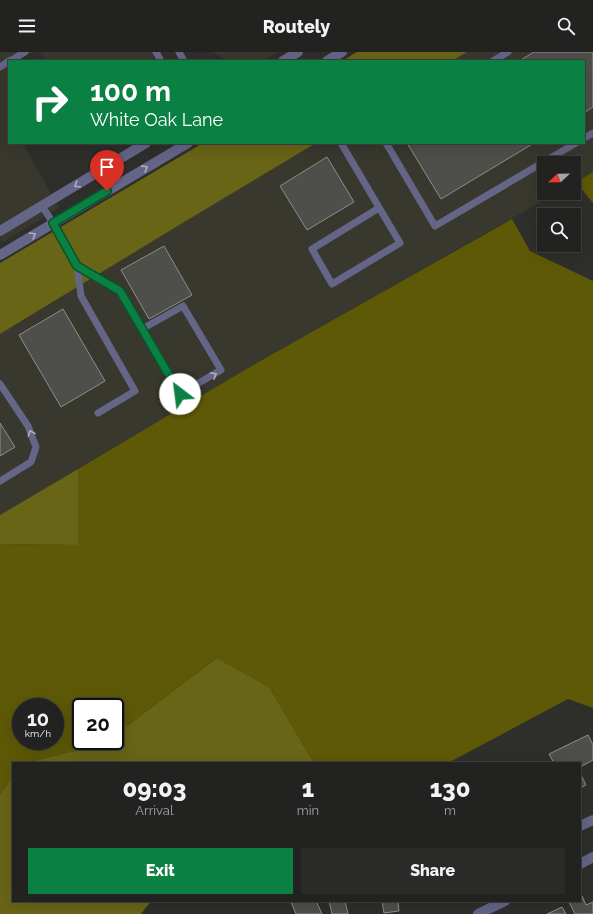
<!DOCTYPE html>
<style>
body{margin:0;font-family:Raleway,sans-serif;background:#2a2a29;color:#f1f3f6;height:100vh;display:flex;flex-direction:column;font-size:15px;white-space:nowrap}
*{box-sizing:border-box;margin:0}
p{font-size:13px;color:#a2a4a5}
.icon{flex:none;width:22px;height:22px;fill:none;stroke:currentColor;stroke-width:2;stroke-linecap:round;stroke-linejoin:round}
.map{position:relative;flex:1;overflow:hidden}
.side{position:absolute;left:12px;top:710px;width:569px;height:140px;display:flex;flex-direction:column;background:#222220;border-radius:0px;box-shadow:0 4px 16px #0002,0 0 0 1px #3f3f3e}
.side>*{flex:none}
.banner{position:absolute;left:8px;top:8px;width:577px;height:84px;border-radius:0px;box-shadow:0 4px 16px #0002,0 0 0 1px #3f3f3e;background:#0b8043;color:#fff;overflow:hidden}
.needle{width:26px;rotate:248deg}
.buttons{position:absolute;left:537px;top:104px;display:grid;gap:8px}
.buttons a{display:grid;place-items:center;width:44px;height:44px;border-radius:0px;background:#222220;box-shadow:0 4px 16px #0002,0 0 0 1px #3f3f3e;font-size:20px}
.speed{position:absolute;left:12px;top:646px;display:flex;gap:8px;font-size:20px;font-weight:700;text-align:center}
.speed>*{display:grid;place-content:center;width:52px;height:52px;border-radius:50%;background:#222220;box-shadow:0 4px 16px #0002,0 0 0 1px #3f3f3e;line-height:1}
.speed small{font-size:10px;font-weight:400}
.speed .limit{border:2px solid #111;border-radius:6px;background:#fff;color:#111}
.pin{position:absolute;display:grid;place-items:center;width:34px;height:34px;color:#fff;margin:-41px -17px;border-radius:50% 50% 50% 0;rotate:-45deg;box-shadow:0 0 4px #0007}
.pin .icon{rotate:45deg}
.me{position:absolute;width:44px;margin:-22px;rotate:330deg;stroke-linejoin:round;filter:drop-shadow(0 0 3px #0008)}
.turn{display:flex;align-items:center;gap:14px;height:84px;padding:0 16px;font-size:18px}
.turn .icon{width:52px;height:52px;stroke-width:2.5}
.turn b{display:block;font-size:28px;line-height:34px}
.eta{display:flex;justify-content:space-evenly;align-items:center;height:68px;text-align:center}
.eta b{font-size:24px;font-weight:800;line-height:28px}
.button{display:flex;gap:8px;margin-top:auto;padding:8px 16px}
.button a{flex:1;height:46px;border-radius:0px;background:#0b8043;color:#fff;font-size:16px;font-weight:800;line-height:46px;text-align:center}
.button a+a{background:#2a2a29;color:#f1f3f6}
header{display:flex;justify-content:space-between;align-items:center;height:52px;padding:0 16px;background:#222220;font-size:18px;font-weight:800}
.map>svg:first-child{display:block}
.built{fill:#38382e}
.green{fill:#5d5906;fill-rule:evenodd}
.forest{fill:#686517}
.building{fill:#4e4e4a;stroke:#8e8e8a}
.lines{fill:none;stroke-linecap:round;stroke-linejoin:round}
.service{stroke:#646587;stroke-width:7}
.minor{stroke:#646587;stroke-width:10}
.oneway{stroke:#b1b1be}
.route-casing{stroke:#07532c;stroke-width:10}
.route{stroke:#0b8043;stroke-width:7}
</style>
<header><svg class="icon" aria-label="menu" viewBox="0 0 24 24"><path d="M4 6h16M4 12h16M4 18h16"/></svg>Routely<svg class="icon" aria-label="search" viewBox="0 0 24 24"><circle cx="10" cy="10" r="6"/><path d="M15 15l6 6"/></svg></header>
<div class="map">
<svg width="593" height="862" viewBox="0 0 593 862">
<rect width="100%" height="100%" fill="#2e2e2b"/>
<path class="built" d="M0 0H37L14 6 9 9V91H23L59 156 2 191 0 187Z
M39 0H156L151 9H47Z
M212 0H278L264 9H229Z
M467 0H593V120L574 131V111H544V141H557L248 316 0 463V282L171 178 316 91H584V9H452Z"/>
<path class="green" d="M593 120V151L576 130Z
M512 167 530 199 593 229V656L568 647 448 711H314L269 635 217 606 115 683V655H81V689H107L103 692 25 711H13V725L0 742V492L78 493V417L248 316ZM21 655H55V689H21Z"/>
<path class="forest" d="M357 0H467L452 9H342Z
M203 91H316L171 178 0 282V211Z
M78 417V493L0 492V463Z
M217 606 269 635 314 711H25L103 692 107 689H115V683Z
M13 725V849H151L141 862H0V742Z"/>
<path class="building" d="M534 0H593V55L584 61V9H519Z
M407 91H534L441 147Z
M327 105 354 150 307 178 280 134Z
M164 194 192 243 149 267 121 218Z
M63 257 105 329 61 355 19 283Z
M0 371 15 395 0 404Z
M588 683 593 693V708L580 715V711H554L549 702Z
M580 721 586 733 580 736Z
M582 844 586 853 593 850V862H575L569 850 571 849H580V845Z
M293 849H316L322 862H296L291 850Z
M329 849H345L348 862H332Z
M382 849H398L399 859 384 861Z
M562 855 566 862H547Z"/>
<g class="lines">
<path class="service" d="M156 0 161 9
M179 0 184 9
M10 9 25 0
M493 9 508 0
M0 15 9 9
M584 86 593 81
M341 91 400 191 332 232 312 197 379 156
M386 91 435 174 576 91
M42 154 53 171 77 214 119 239 180 342 221 318 183 254 142 277
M77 214 81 244 135 339 98 361
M0 332 28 374 36 395 31 410 0 429"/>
<path class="minor" d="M283 9 298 0
M327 9 342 0
M0 179 146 91
M0 203 188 91
M580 774 593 768
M580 812 593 805
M478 862 505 849"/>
</g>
<defs><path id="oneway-chevron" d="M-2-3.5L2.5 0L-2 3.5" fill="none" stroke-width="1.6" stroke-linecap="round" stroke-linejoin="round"/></defs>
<g class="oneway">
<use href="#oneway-chevron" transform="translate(145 116) rotate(-31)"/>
<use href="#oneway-chevron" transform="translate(77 133) rotate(149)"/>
<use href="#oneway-chevron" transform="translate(33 183) rotate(-31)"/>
<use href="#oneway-chevron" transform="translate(214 323) rotate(-30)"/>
<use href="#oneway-chevron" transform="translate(31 381) rotate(-110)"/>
</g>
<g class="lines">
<g class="route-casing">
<path id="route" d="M107 139 53 171 77 214 120 239 180 342"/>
</g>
<use href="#route" class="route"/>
</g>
</svg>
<div class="buttons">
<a><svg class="needle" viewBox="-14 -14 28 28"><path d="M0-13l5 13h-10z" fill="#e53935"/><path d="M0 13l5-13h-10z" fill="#a2a4a5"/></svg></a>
<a><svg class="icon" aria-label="search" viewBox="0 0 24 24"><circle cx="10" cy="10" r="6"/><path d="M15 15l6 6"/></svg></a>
</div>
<div class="speed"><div>10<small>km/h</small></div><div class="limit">20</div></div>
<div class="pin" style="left:107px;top:139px;background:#d93025"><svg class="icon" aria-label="arrive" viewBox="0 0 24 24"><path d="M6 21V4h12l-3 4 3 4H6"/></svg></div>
<svg class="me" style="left:180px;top:342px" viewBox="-20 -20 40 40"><circle r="19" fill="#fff"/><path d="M0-13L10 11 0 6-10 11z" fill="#0b8043"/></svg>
<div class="banner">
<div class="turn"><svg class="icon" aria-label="right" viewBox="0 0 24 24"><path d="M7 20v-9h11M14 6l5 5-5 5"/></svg><div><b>100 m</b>White Oak Lane</div></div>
</div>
<section class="side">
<div class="eta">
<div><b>09:03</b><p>Arrival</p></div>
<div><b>1</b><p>min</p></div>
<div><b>130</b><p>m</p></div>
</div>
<div class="button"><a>Exit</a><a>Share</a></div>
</section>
</div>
